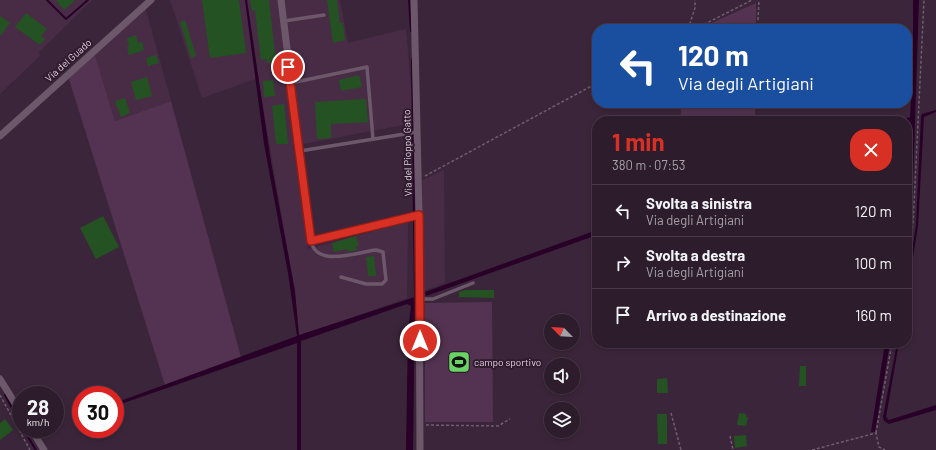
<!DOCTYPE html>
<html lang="it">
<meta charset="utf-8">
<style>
body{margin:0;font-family:Barlow,sans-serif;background:#342534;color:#f1f3f6;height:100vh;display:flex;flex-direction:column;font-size:15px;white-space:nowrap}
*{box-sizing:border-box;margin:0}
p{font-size:13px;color:#a6a1a9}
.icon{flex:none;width:22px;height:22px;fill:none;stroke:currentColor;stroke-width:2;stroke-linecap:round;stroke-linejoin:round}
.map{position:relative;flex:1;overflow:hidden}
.side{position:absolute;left:592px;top:116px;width:320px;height:232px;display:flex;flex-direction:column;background:#2c1c2c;border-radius:16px;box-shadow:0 2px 6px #0003,0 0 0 1px #483a48}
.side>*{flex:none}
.banner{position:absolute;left:592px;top:24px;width:320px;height:84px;border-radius:16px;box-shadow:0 2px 6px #0003,0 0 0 1px #483a48;background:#1a4fa0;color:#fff;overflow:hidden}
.needle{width:26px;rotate:294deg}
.buttons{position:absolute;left:544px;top:314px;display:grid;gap:8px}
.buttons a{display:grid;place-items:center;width:36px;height:36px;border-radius:50%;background:#2c1c2c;box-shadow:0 2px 6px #0003,0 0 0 1px #483a48;font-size:20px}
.speed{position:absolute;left:12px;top:386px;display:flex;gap:8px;font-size:20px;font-weight:700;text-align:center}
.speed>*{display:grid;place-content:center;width:52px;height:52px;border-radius:50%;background:#2c1c2c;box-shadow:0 2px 6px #0003,0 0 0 1px #483a48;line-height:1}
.speed small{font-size:10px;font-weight:400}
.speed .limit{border:6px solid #d22;background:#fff;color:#111}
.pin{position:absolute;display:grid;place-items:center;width:34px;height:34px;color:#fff;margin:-17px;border:2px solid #fff;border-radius:50%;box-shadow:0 1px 4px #0007}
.me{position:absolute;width:44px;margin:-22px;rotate:0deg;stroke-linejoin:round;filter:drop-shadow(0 0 3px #0008)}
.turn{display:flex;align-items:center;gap:14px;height:84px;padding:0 20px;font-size:18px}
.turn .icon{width:52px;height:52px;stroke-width:2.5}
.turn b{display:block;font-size:28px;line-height:34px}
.round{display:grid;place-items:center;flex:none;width:42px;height:42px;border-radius:16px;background:#342534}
.headline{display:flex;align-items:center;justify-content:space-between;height:68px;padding:0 20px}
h1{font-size:24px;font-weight:700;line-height:30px;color:#d93025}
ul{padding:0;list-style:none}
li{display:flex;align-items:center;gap:12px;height:52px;padding:0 20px;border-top:1px solid #483a48}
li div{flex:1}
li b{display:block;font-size:15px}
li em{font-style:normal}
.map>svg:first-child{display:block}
.built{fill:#482c46}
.green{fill:#533351}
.water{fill:#280028}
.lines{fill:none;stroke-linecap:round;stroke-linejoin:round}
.stream{stroke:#280028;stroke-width:2}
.building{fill:#255222}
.path{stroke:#705c6f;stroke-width:1.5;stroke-dasharray:3 2;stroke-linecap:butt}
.lane{stroke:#6d586b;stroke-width:3.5}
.street{stroke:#6d586b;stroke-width:7}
.route-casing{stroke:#8d1f18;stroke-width:10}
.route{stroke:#d93025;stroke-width:7}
.labels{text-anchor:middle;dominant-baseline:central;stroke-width:4;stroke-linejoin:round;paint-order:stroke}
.street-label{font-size:10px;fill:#dfd0dd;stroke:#311b30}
.poi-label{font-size:10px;fill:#dfd0dd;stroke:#311b30;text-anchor:start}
</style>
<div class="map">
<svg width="936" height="450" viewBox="0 0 936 450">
<rect width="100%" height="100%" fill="#3b253a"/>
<path class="built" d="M0 0H92L39 52 40 56 0 94Z
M170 0H340L348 43 406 29 414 123 293 146 308 249 408 222 407 298 299 336 295 293 258 78 202 98Z
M145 6 171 101 115 121 94 52Z
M444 170 445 283 423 291 421 181Z"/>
<path class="green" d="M756 3V29H698Z
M94 52 115 121 171 101 241 357 165 385 68 76Z
M681 103H755V121H681Z
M492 302 493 422H425V303Z"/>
<path class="water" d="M245 0H247L271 162 295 291 299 335 415 297 413 450H406L408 332 411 306 407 304 301 341V450H297V343L115 406V403L297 336 288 273 264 144Z
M913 0H919L912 210 907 243 909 125H907V121H899L910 117 913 65Z
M936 110V112L924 117 918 226 907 294V282L916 225 921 116 922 114Z
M597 230V235L426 296 425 292Z
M885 343H890L875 432H871Z
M897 343H899L886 417 889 420 936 405V410L889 424 884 421 883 417Z"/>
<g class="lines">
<path class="stream" d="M47 0 66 19 88 0
M409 0 411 31
M412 59 415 297
M5 395 21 425
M23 429 36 450"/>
</g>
<path class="building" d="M56 0H75L64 10Z
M202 0H239L246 53 210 58Z
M250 0H269L276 62 267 63V59L261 60 255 10 252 11Z
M327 0H337L340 23H343L345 40 333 43Z
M26 13 47 29 41 36 45 39 40 45 15 27Z
M0 16 10 23 0 36Z
M185 20 196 56 191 58 180 22Z
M136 35 138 43 142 42 144 50 129 55 127 47 129 46 127 38Z
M156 55 159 63 148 66 146 58Z
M359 75 362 87 341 91 339 80Z
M147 77 152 96 136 100 131 82Z
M273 80 275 96 264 97 263 81Z
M125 98 130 113 121 117 115 101Z
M366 99 368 122 331 124V138L317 139 315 102Z
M284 104 288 144H276L272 106Z
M103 216 119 247 96 259 80 228Z
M356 236 359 246H356L357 250 348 252 347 249 334 252 332 243Z
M374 256 376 276H368L366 257Z
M465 290H494V298L459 297V292Z
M800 366H806V386H799Z
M667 378 668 393H657V379Z
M739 413 746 414V417H748L746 426 737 425Z
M657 414H667V444H658Z
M5 419 13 430 0 440V423Z
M746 435 747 446 735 448 734 436Z"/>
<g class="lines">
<path class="path" d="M758 20 759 0
M688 29 695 8V0
M695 29 752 0
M425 176 597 83
M907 258 913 225 924 0
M0 395 30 450
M671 413 681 450
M426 425 498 426 510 419
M876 433 892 343
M730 436 733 450
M812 450 876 433 879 447 885 450"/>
<path class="lane" d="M284 21 324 15
M291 83 367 67 373 139
M300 151 417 132
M311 241C316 268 358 252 376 250L383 252 386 280 382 284H366L341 277
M420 299H433L473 283"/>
<path class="street" d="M281 0 311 241 419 215
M414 0 419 215 420 450
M0 136 151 0
M0 379 21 413
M31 429 44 450"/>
</g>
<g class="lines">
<g class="route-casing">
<path id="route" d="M288 67 311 241 419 215 420 341"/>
</g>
<use href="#route" class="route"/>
</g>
<defs>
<g id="stadium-square" transform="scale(1.15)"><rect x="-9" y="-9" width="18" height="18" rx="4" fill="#69d464" stroke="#311b30"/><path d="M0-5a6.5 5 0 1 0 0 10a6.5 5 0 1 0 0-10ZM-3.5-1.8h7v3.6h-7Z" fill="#111"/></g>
</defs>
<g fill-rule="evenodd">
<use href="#stadium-square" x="459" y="362"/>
</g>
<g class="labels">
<g class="street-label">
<text transform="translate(68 60) rotate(-42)">Via del Guado</text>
<text transform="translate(407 153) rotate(-91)">Via del Pioppo Gatto</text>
</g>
<g class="poi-label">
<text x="474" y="362">campo sportivo</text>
</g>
</g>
</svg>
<div class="buttons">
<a><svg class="needle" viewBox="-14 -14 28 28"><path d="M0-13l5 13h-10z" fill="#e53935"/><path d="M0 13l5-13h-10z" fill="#a6a1a9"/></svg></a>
<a><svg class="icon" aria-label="sound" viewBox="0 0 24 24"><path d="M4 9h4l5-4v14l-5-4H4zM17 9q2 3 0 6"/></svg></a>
<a><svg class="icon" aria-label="layers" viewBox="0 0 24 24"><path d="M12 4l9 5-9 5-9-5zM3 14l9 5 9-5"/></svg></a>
</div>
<div class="speed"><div>28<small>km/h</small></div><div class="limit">30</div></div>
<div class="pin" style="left:288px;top:67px;background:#d93025"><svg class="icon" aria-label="arrive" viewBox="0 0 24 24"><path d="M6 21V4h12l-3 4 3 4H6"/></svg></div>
<svg class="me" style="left:420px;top:341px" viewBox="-20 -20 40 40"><circle r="17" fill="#d93025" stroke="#fff" stroke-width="3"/><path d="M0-11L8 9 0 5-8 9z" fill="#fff"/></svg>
<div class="banner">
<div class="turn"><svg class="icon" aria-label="left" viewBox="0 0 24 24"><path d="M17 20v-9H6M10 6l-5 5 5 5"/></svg><div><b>120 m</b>Via degli Artigiani</div></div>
</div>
<section class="side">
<div class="headline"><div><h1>1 min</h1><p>380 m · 07:53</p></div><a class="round" style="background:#d93025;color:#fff"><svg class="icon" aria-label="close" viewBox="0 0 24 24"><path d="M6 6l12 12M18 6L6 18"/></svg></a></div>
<ul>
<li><svg class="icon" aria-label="left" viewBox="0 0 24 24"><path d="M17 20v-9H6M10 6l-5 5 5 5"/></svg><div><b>Svolta a sinistra</b><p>Via degli Artigiani</p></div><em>120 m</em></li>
<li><svg class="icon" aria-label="right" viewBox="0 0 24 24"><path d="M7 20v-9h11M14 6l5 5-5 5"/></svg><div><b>Svolta a destra</b><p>Via degli Artigiani</p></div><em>100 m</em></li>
<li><svg class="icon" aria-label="arrive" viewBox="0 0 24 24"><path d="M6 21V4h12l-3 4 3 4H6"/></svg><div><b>Arrivo a destinazione</b></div><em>160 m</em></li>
</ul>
</section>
</div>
